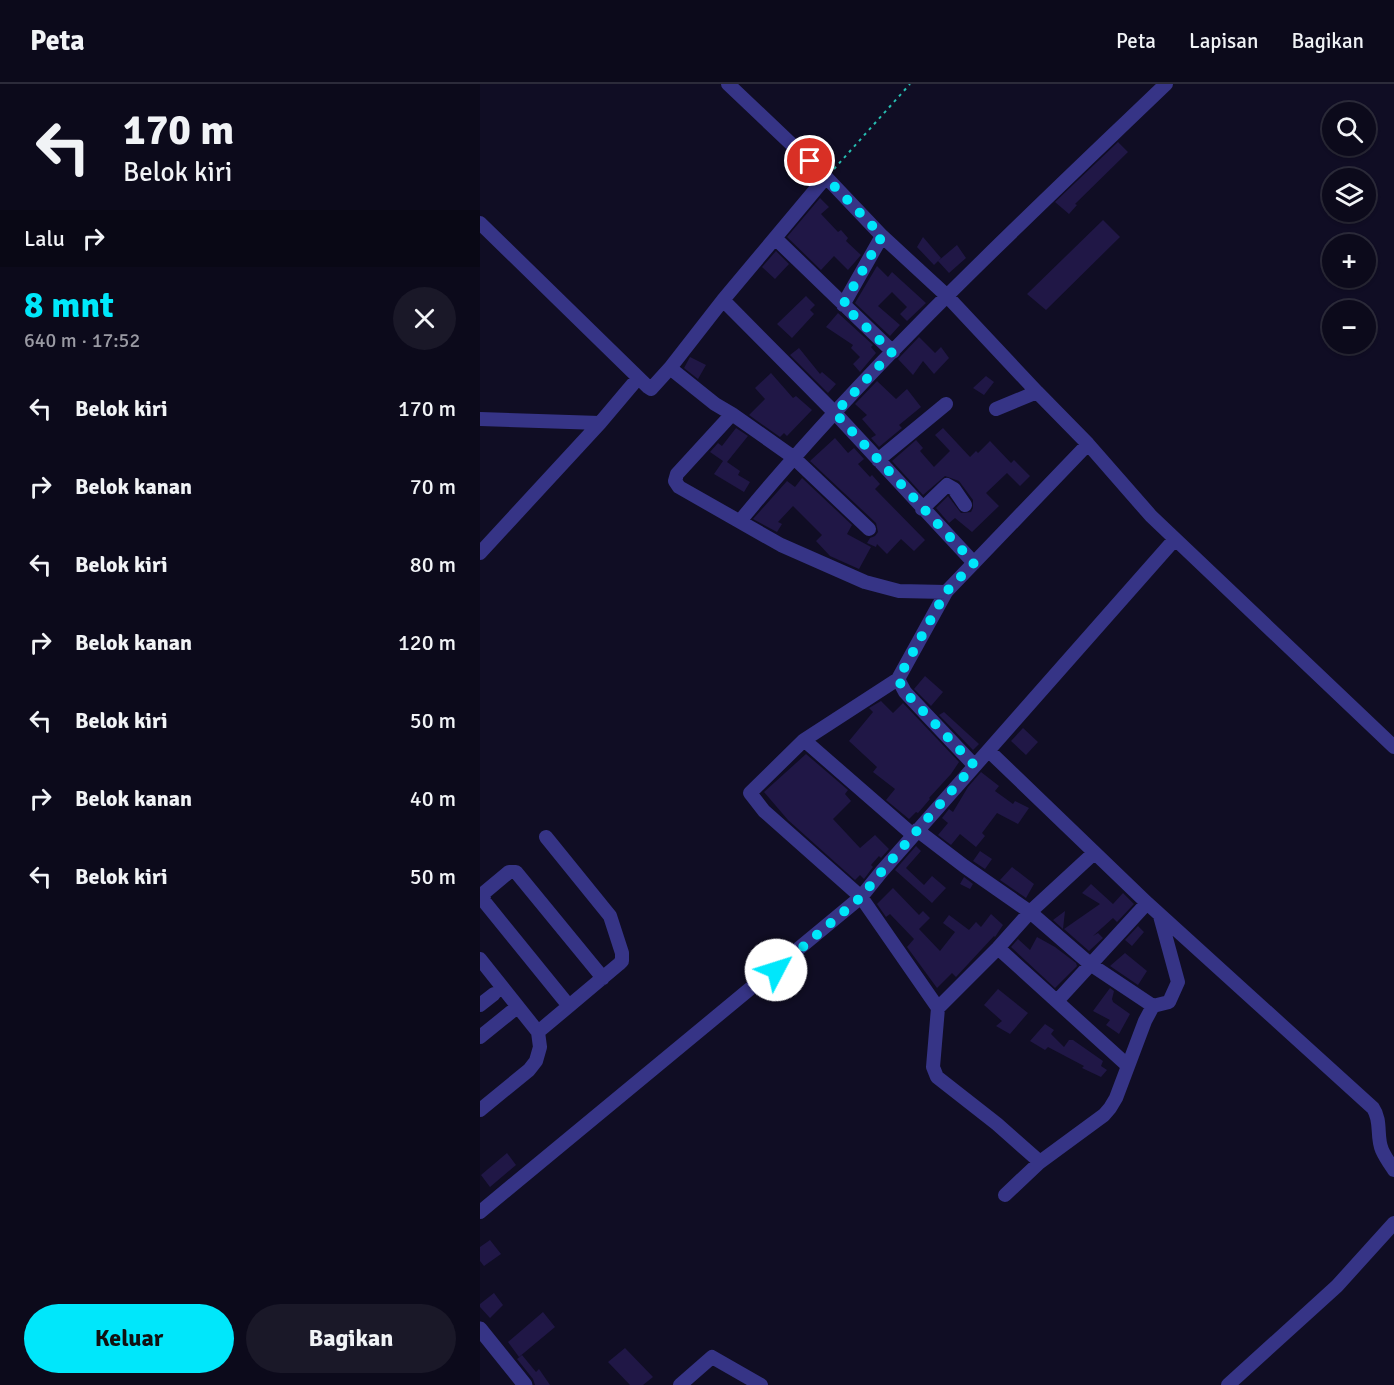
<!DOCTYPE html>
<html lang="id">
<meta charset="utf-8">
<style>
body{margin:0;font-family:Signika,sans-serif;background:#1a1828;color:#f1f3f6;height:100vh;display:flex;flex-direction:column;font-size:22px;white-space:nowrap}
*{box-sizing:border-box;margin:0}
p{font-size:20px;color:#9a9aa3}
.icon{flex:none;width:33px;height:33px;fill:none;stroke:currentColor;stroke-width:2;stroke-linecap:round;stroke-linejoin:round}
.map{position:relative;flex:1;overflow:hidden}
.sheet{display:flex;flex-direction:column;background:#0c0a1b;width:480px}
.sheet>*{flex:none}
.top-card{background:#0c0a1b;color:#f1f3f6;overflow:hidden}
.fabs{position:absolute;left:842px;top:18px;display:grid;gap:12px}
.fabs a{display:grid;place-items:center;width:54px;height:54px;border-radius:50%;background:#0c0a1b;box-shadow:0 2px 4px #0004,0 0 0 2px #2c2b3a;font-size:30px}
.pin{position:absolute;display:grid;place-items:center;width:51px;height:51px;color:#fff;margin:-26px;border:3px solid #fff;border-radius:50%;box-shadow:0 2px 6px #0007}
.me{position:absolute;width:66px;margin:-33px;rotate:50deg;stroke-linejoin:round;filter:drop-shadow(0 0 4px #0008)}
.turn{display:flex;align-items:center;gap:21px;height:126px;padding:0 24px;font-size:27px}
.turn .icon{width:78px;height:78px;stroke-width:2.5}
.turn b{display:block;font-size:42px;line-height:51px}
.then{display:flex;align-items:center;height:57px;padding:0 24px;background:#0003;gap:12px;font-size:22px}
.round{display:grid;place-items:center;flex:none;width:63px;height:63px;border-radius:32px;background:#1a1828}
.summary{display:flex;align-items:center;justify-content:space-between;height:102px;padding:0 24px}
h1{font-size:36px;font-weight:700;line-height:45px;color:#00e7fb}
.cta{display:flex;gap:12px;margin-top:auto;padding:12px 24px}
.cta a{flex:1;height:69px;border-radius:36px;background:#00e7fb;color:#111;font-size:24px;font-weight:700;line-height:69px;text-align:center}
.cta a+a{background:#1a1828;color:#f1f3f6}
ul{padding:0;list-style:none}
li{display:flex;align-items:center;gap:18px;height:78px;padding:0 24px}
li div{flex:1}
li b{display:block;font-size:22px}
li em{font-style:normal}
header{display:flex;align-items:center;gap:36px;box-sizing:border-box;height:84px;padding:0 30px;background:#0c0a1b;border-bottom:2px solid #2c2b3a}
header strong{font-size:28px}
nav{display:flex;gap:33px;margin-inline-start:auto;font-size:21px}
main{display:flex;flex:1;min-height:0}
.map>svg:first-child{display:block}
.building{fill:#201746}
.lines{fill:none;stroke-linecap:round;stroke-linejoin:round}
.path{stroke:#26bdb1;stroke-width:2;stroke-dasharray:3 4.5;stroke-linecap:butt}
.minor{stroke:#363486;stroke-width:14}
.tertiary{stroke:#363486;stroke-width:15}
.route{stroke:#00e7fb;stroke-width:10;stroke-dasharray:0 18}
</style>
<header>
<strong>Peta</strong>
<nav><a>Peta</a><a>Lapisan</a><a>Bagikan</a></nav>
</header>
<main>
<section class="sheet">
<div class="top-card">
<div class="turn"><svg class="icon" aria-label="left" viewBox="0 0 24 24"><path d="M17 20v-9H6M10 6l-5 5 5 5"/></svg><div><b>170 m</b>Belok kiri</div></div>
<div class="then">Lalu<svg class="icon" aria-label="right" viewBox="0 0 24 24"><path d="M7 20v-9h11M14 6l5 5-5 5"/></svg></div>
</div>
<div class="summary"><div><h1>8 mnt</h1><p>640 m · 17:52</p></div><a class="round"><svg class="icon" aria-label="close" viewBox="0 0 24 24"><path d="M6 6l12 12M18 6L6 18"/></svg></a></div>
<ul>
<li><svg class="icon" aria-label="left" viewBox="0 0 24 24"><path d="M17 20v-9H6M10 6l-5 5 5 5"/></svg><div><b>Belok kiri</b></div><em>170 m</em></li>
<li><svg class="icon" aria-label="right" viewBox="0 0 24 24"><path d="M7 20v-9h11M14 6l5 5-5 5"/></svg><div><b>Belok kanan</b></div><em>70 m</em></li>
<li><svg class="icon" aria-label="left" viewBox="0 0 24 24"><path d="M17 20v-9H6M10 6l-5 5 5 5"/></svg><div><b>Belok kiri</b></div><em>80 m</em></li>
<li><svg class="icon" aria-label="right" viewBox="0 0 24 24"><path d="M7 20v-9h11M14 6l5 5-5 5"/></svg><div><b>Belok kanan</b></div><em>120 m</em></li>
<li><svg class="icon" aria-label="left" viewBox="0 0 24 24"><path d="M17 20v-9H6M10 6l-5 5 5 5"/></svg><div><b>Belok kiri</b></div><em>50 m</em></li>
<li><svg class="icon" aria-label="right" viewBox="0 0 24 24"><path d="M7 20v-9h11M14 6l5 5-5 5"/></svg><div><b>Belok kanan</b></div><em>40 m</em></li>
<li><svg class="icon" aria-label="left" viewBox="0 0 24 24"><path d="M17 20v-9H6M10 6l-5 5 5 5"/></svg><div><b>Belok kiri</b></div><em>50 m</em></li>
</ul>
<div class="cta"><a>Keluar</a><a>Bagikan</a></div>
</section>
<div class="map">
<svg width="914" height="1301" viewBox="0 0 914 1301">
<rect width="100%" height="100%" fill="#100d24"/>
<path class="building" d="M638 58 648 68 595 120 597 121 589 130 575 118Z
M340 114 349 123 341 130 358 148 361 146 368 154 366 157 381 171 368 186 354 172 341 186 307 153Z
M623 136 640 153 566 226 547 210Z
M443 153 461 174 454 181 437 163Z
M477 161 486 174 469 189 458 177Z
M296 167 309 180 295 195 282 183Z
M397 182 408 193 412 188 446 219 427 237 420 230 427 223 412 208 398 222 420 241 410 252 375 219Z
M326 212 335 221 330 226 334 230 312 254 297 240Z
M358 229 393 261 391 263 396 269 380 288 373 280 380 273 371 264 373 261 346 243Z
M439 253 455 269 461 263 469 274 454 290 443 277 433 291 418 275Z
M319 264 340 290 342 288 356 300 348 309 310 271Z
M210 273 226 281 218 295 204 284Z
M291 289 313 314 316 312 332 326 307 352 304 349 300 353 269 331 285 315 275 304Z
M506 292 514 298 504 311 493 304Z
M397 297 416 315 427 305 441 323 419 341 422 344 399 363 391 354 396 351 382 335 387 331 375 320Z
M256 344 268 352 247 378 260 387 258 391 270 398 264 408 234 390 243 377 230 368 238 359 242 362Z
M463 344 490 373 496 367 498 369 510 357 531 379 534 376 550 392 540 402 527 389 506 409 519 422 492 448 475 434 469 439 456 424 468 412 481 429 491 428 493 424V416L479 397 465 392 443 411 412 377 436 356 443 364 440 367 454 383 470 367 455 351Z
M355 354 368 369 374 364 384 375 378 380 390 393 392 391 400 400 395 405 445 456 434 467 421 455 407 470 397 460 396 463 387 459 390 454 395 452 398 448 396 439 330 377Z
M322 394 372 441 367 450 391 463 379 485 350 472 336 457 342 451 313 422 298 438 302 440 297 448 273 435 307 397 315 403Z
M445 592 463 608 451 622 434 605Z
M401 617 413 629 423 619 479 678 471 690 449 714 450 715 438 729 436 728 429 735 406 716 415 705 393 688 397 683 369 657 393 628 389 624Z
M464 628 499 660 493 666 459 631Z
M543 644 558 658 546 671 531 657Z
M326 670 368 706 365 710 371 717 353 735 380 764 395 751 409 765 401 774 399 772 391 781 393 783 384 795 380 791 375 796 308 736 284 708Z
M501 688 519 702 515 707 533 720 535 717 549 724 538 740 517 729 502 749 505 752 496 763 480 750 471 761 458 751 468 739 462 734 469 725 473 728 488 703Z
M436 762 441 767 426 784 444 801 452 792 466 804 452 819 415 786Z
M500 767 512 775 505 785 493 777Z
M532 783 554 800 546 814 520 796Z
M484 793 493 800 490 805 480 800Z
M611 800 633 820 643 809 654 820 637 838 633 834 613 852 618 849 623 854 609 867 584 845 620 820 602 809Z
M413 804 439 831 443 827 450 834 439 845 460 867 475 848 463 839 469 831 489 846 496 838 501 843 511 830 523 841 515 853 514 852 476 893 472 889 457 904 427 863 434 855 410 830 406 833 397 820Z
M585 827 583 845 573 836Z
M658 842 664 848 652 862 645 856Z
M557 853 575 863 596 879 597 882 575 904 531 863 538 855 550 866Z
M645 869 667 887 658 901 630 882Z
M630 904 634 907 632 915 633 918 650 930 639 950 626 941 630 936 613 927Z
M518 905 548 929 530 950 516 942 522 937 504 921Z
M565 940 574 946 571 950 584 963 589 956H593L623 977 621 982 627 986 621 993 602 984 604 982 568 963 565 966 550 957Z
M27 1069 36 1081 10 1103 1 1091Z
M10 1156 21 1170 4 1182 0 1177V1163Z
M14 1209 23 1221 10 1234 0 1223V1220Z
M63 1228 75 1243 39 1273 28 1258Z
M145 1264 173 1293 163 1301H150L128 1278Z
M42 1271 56 1288 59 1285 70 1301H55L53 1295 37 1275Z"/>
<g class="lines">
<path class="path" d="M354 85 430 0"/>
<path class="minor" d="M248 0 346 93 402 152 466 211 557 308 608 360 671 432 914 663
M346 93 243 216 190 284 235 320 252 330 313 373 389 445
M0 139 168 303 171 305 190 284
M295 154 413 268
M243 216 355 329 494 479
M363 221 402 152
M516 325 557 308
M252 330 197 390 195 397 199 403 301 461 385 498 419 507 466 508
M0 335 120 339
M398 376 466 320
M442 425 467 401 474 405 485 421
M260 437C389 280 539 141 686 0
M0 469 120 339 158 294
M418 595 324 656 270 709 284 727 381 813 458 924 453 983 457 993 517 1040 560 1078
M324 656 433 751
M509 667 667 819 893 1024C902 1037 896 1052 902 1066 905 1073 910 1080 914 1086
M494 681 425 608 418 595 466 508 608 360
M437 746 484 782 550 828 610 880 673 922
M518 864 647 981
M0 875 58 948 60 963 56 977 49 986 0 1026
M577 917 667 819
M0 921 14 910
M89 922 3 816 5 808 29 788H36L123 894
M458 924 518 864 550 828 614 769
M58 948 139 880 142 877V869L130 832 66 753
M0 953 31 928
M525 1111 560 1078 624 1031 630 1024 636 1014 665 937 673 922 689 918 698 898 680 832
M0 1128 381 813 402 787 695 455
M200 1301 232 1273 281 1301
M748 1301 857 1202 914 1139"/>
<path class="tertiary" d="M0 1245 45 1301"/>
</g>
<g class="lines">
<path class="route" d="M296 886 381 813 402 787 494 681 425 608 418 595 466 508 494 479 355 329 412 268 363 221 402 152 330 77"/>
</g>
</svg>
<div class="fabs">
<a><svg class="icon" aria-label="search" viewBox="0 0 24 24"><circle cx="10" cy="10" r="6"/><path d="M15 15l6 6"/></svg></a>
<a><svg class="icon" aria-label="layers" viewBox="0 0 24 24"><path d="M12 4l9 5-9 5-9-5zM3 14l9 5 9-5"/></svg></a>
<a>+</a>
<a>−</a>
</div>
<div class="pin" style="left:330px;top:77px;background:#d93025"><svg class="icon" aria-label="arrive" viewBox="0 0 24 24"><path d="M6 21V4h12l-3 4 3 4H6"/></svg></div>
<svg class="me" style="left:296px;top:886px" viewBox="-20 -20 40 40"><circle r="19" fill="#fff"/><path d="M0-13L10 11 0 6-10 11z" fill="#00e7fb"/></svg>
</div>
</main>
